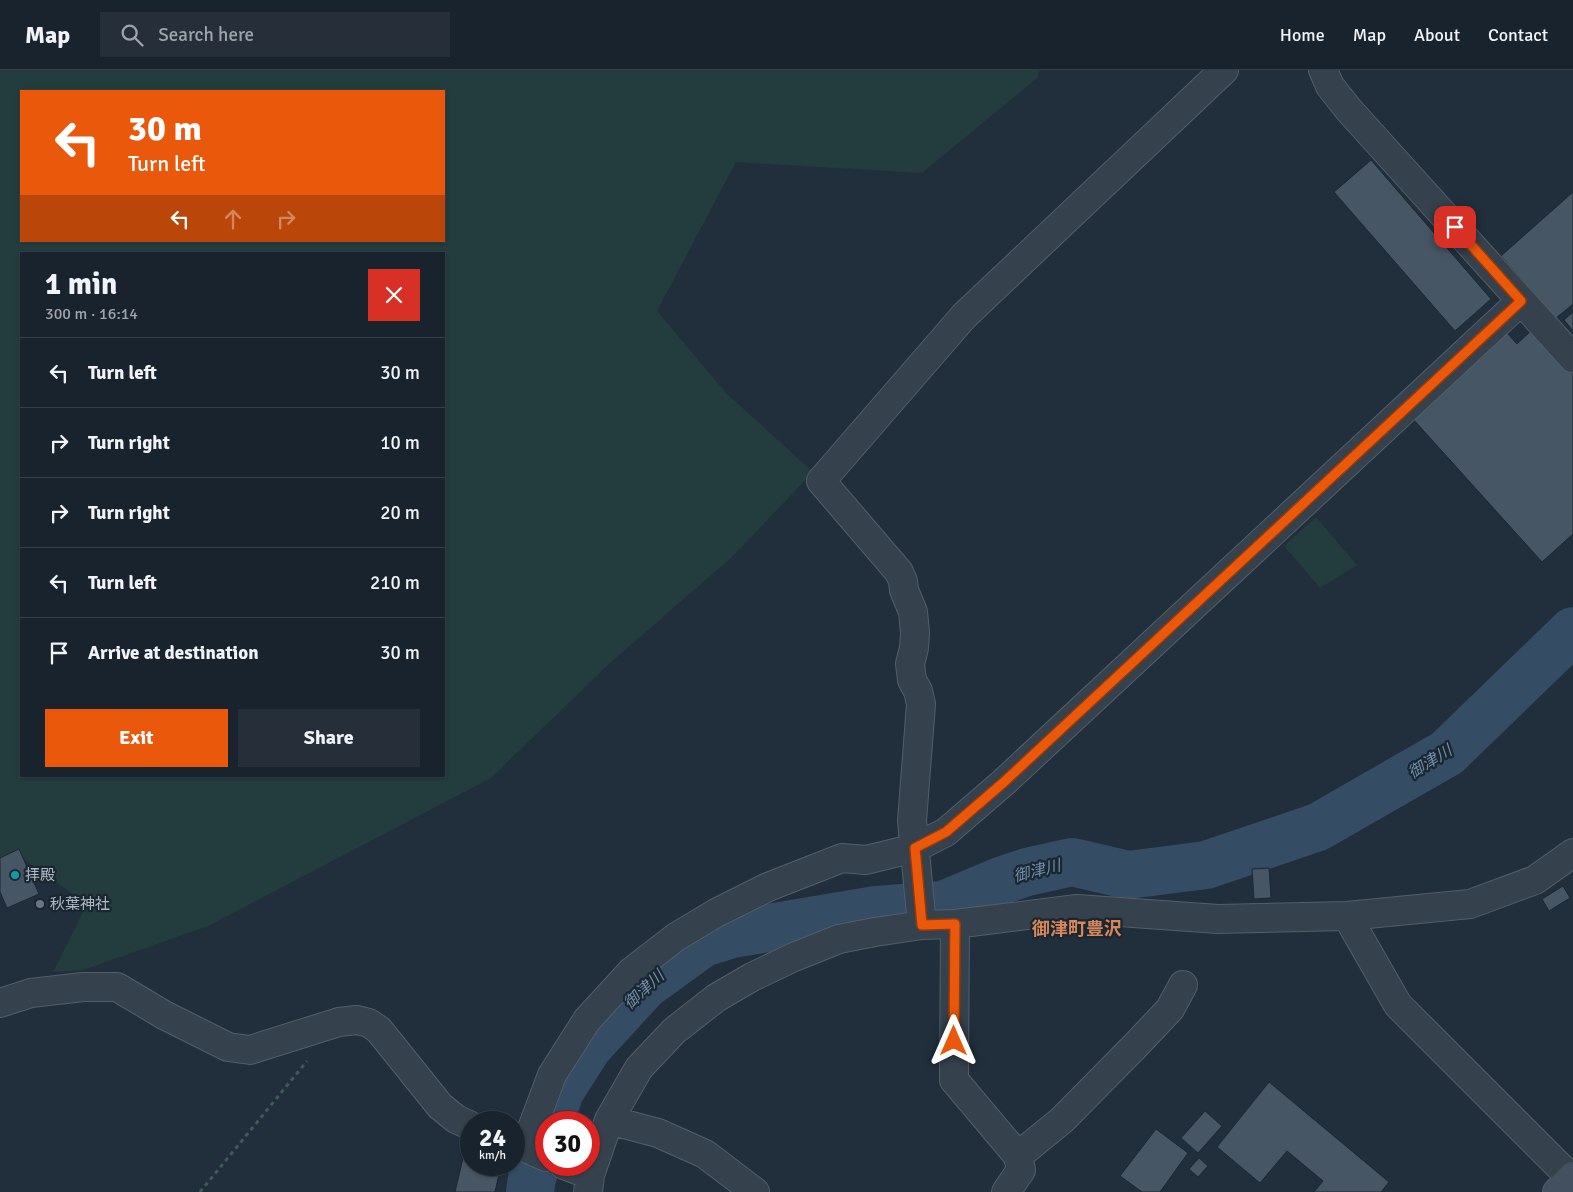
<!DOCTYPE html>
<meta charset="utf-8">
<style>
body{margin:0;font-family:Signika,"Noto Sans JP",sans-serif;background:#262f39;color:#f1f3f6;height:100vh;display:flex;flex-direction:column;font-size:19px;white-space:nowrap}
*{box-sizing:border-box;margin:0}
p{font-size:16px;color:#9fa4aa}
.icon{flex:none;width:28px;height:28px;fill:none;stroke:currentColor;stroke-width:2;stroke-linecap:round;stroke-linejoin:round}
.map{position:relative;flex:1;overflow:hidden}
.panel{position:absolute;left:20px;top:182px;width:425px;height:525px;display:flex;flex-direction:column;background:#19232d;border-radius:0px;box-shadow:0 1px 4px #0004,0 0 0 1px #374049}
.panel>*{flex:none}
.banner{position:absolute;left:20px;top:20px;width:425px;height:152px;border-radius:0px;box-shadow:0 1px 4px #0004,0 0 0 1px #374049;background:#ea580c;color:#fff;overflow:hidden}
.speed{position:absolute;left:460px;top:1041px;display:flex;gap:10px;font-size:25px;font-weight:700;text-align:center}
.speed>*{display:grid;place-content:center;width:65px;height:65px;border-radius:50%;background:#19232d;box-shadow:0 1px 4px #0004,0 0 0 1px #374049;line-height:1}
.speed small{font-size:12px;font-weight:400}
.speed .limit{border:8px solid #d22;background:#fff;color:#111}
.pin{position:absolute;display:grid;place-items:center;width:42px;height:42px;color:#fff;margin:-21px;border-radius:10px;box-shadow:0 2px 8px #0006}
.me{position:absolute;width:55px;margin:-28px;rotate:0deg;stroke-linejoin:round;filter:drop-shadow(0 0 4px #0008)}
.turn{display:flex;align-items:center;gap:18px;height:105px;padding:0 25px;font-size:22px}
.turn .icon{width:65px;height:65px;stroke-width:2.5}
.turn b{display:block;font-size:35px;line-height:42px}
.lanes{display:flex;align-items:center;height:48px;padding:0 25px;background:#0003;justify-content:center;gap:25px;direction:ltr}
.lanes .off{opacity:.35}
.round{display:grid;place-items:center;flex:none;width:52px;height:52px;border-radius:0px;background:#262f39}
.headline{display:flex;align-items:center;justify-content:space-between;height:85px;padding:0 25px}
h1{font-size:30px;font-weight:700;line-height:38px}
.button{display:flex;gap:10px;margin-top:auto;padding:10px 25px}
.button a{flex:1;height:58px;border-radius:0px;background:#ea580c;color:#fff;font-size:20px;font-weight:700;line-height:58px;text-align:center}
.button a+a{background:#262f39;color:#f1f3f6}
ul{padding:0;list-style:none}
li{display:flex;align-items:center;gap:15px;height:70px;padding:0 25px;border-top:1px solid #374049}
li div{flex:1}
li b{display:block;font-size:19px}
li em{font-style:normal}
header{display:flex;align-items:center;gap:30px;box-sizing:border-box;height:70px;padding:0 25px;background:#19232d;border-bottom:1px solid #374049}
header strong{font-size:24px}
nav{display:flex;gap:28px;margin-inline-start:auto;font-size:18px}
.search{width:350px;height:45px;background:#262f39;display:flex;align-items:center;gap:12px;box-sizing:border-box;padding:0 18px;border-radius:0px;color:#9fa4aa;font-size:19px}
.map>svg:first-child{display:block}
.green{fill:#233c3d;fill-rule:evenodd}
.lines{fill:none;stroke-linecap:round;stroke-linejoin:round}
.river{stroke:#344c64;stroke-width:48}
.building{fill:#475665;stroke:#1c2832}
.minor-casing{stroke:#535e6a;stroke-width:30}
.secondary-casing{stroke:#535e6a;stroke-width:30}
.path{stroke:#415959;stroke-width:3;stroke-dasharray:4 4;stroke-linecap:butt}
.minor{stroke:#35414c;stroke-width:28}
.secondary{stroke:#43505f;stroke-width:28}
.route-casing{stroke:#983908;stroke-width:12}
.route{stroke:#ea580c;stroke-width:9}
.culture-dot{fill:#0f9aa8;stroke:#1a2630;stroke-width:2}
.worship-dot{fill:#6b7280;stroke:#1a2630;stroke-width:2}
.labels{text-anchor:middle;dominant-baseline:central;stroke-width:4.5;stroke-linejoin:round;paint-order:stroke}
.poi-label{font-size:15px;fill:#b0bbc8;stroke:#1a2630;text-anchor:start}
.water-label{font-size:16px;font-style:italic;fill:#708fac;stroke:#1a2630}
.quarter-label{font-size:18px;font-weight:bold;fill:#d8865b;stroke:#1a2630}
</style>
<header>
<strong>Map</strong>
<div class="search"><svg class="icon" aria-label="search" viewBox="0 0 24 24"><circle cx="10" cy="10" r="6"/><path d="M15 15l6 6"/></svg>Search here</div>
<nav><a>Home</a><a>Map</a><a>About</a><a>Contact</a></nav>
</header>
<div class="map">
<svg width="1573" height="1122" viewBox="0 0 1573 1122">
<rect width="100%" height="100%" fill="#212f3c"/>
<path class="green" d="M0 0H1040L1037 8 922 103 736 92 657 241 726 323 813 402 732 487 610 593 491 708 208 856 83 900 53 902 87 834 25 790 0 788ZM21 21H444V171H21ZM21 184H444V706H21Z
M1316 447 1357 495 1320 518 1284 476Z"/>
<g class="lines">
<path class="river" d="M550 1052 560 1021 588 977 645 915 703 873 732 864 876 840 943 835 1000 811 1027 802 1072 792 1128 805 1206 795 1318 757 1447 683 1573 561
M530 1122 532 1108 546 1063"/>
</g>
<path class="building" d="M1371 90 1491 229 1455 261 1334 122Z
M1573 122V234L1556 248 1501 186Z
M1573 242V261L1564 250Z
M1534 258 1573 301V464L1542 492 1413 349 1507 263 1517 274Z
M19 779 39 824 7 838 0 822V788Z
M1269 798 1271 828 1254 829 1252 799Z
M1563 816 1570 828 1549 841 1542 829Z
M1269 1012 1389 1112 1381 1122H1314L1323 1111 1287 1081 1260 1113 1217 1077Z
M1205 1041 1222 1056 1198 1083 1181 1068Z
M1156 1059 1188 1083 1160 1122H1142L1120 1106Z
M468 1067 471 1068V1095H501L495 1122H455Z
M1199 1088 1208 1096 1198 1107 1189 1099Z"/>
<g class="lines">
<g class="minor-casing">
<path id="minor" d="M1323 0 1330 16 1349 40 1573 288
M1347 846 1398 935 1571 1108
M955 854 954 1010 1018 1086
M922 855 912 751 921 634 918 621 912 610 910 594 914 578 915 563 913 542 904 520 903 511 899 502 821 411 964 246 1224 0
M0 933 31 923 83 917H117L164 945 228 977 250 980 339 952 357 950 369 953 379 960 440 1036 456 1049 471 1056
M609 1050 658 1063 705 1084 755 1122
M514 1073 546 1087
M525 1077 552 1005 587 950 632 901 676 867 716 843 768 817 842 788 866 790 915 778 946 762 1004 712 1521 231
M564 1095 590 1105
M588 1122 590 1105 609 1050 639 998 674 961 716 928 752 907 794 887 839 869 875 862 922 855 955 854 1077 839 1218 849 1347 846 1470 834 1535 810 1573 783
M1006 1122 1021 1100 1018 1086 1062 1050 1137 974 1170 939 1183 915"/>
</g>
<g class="secondary-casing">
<path id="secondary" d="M1557 1122 1573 1106"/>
</g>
<path class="path" d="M200 1122 307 991"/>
<use href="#minor" class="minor"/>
<use href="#secondary" class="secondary"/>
</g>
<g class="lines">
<g class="route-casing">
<path id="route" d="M954 971 955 854 922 855 915 778 946 762 1004 712 1521 231 1455 157"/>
</g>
<use href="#route" class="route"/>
</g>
<circle class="culture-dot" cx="15" cy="805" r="5"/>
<circle class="worship-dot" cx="40" cy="834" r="5"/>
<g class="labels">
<g class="poi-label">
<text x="25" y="805">拝殿</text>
<text x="50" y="834">秋葉神社</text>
</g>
<g class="water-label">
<text transform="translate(1430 692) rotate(-32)">御津川</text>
<text transform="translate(1037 801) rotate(-14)">御津川</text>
<text transform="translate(644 920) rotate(-43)">御津川</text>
</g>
<g class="quarter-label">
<text x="1077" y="859">御津町豊沢</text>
</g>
</g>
</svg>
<div class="speed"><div>24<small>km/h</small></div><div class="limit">30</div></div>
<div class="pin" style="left:1455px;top:157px;background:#d93025"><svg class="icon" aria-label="arrive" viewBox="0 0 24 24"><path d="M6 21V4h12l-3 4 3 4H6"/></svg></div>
<svg class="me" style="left:954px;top:971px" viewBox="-20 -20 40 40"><path d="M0-17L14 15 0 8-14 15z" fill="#ea580c" stroke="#fff" stroke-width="4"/></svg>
<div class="banner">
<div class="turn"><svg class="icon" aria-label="left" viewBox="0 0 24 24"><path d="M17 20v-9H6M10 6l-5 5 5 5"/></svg><div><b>30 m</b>Turn left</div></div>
<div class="lanes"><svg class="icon" aria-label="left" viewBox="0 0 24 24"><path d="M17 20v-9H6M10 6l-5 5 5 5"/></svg><svg class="icon off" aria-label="ahead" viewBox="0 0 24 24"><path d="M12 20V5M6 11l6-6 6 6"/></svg><svg class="icon off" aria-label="right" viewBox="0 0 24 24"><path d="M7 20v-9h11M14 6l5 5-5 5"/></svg></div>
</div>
<section class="panel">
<div class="headline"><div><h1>1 min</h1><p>300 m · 16:14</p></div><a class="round" style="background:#d93025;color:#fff"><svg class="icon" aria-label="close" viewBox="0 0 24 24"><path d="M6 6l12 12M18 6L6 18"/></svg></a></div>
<ul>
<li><svg class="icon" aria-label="left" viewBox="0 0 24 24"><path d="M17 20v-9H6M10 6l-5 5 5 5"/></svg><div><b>Turn left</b></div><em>30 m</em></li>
<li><svg class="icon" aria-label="right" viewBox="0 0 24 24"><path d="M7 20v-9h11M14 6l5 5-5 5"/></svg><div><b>Turn right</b></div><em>10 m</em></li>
<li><svg class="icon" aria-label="right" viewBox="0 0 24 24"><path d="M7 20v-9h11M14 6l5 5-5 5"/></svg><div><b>Turn right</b></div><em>20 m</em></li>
<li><svg class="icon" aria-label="left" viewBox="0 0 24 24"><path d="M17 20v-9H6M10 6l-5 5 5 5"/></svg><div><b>Turn left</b></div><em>210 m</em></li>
<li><svg class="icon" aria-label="arrive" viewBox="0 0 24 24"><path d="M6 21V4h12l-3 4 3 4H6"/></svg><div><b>Arrive at destination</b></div><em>30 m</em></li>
</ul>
<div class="button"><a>Exit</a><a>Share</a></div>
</section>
</div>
